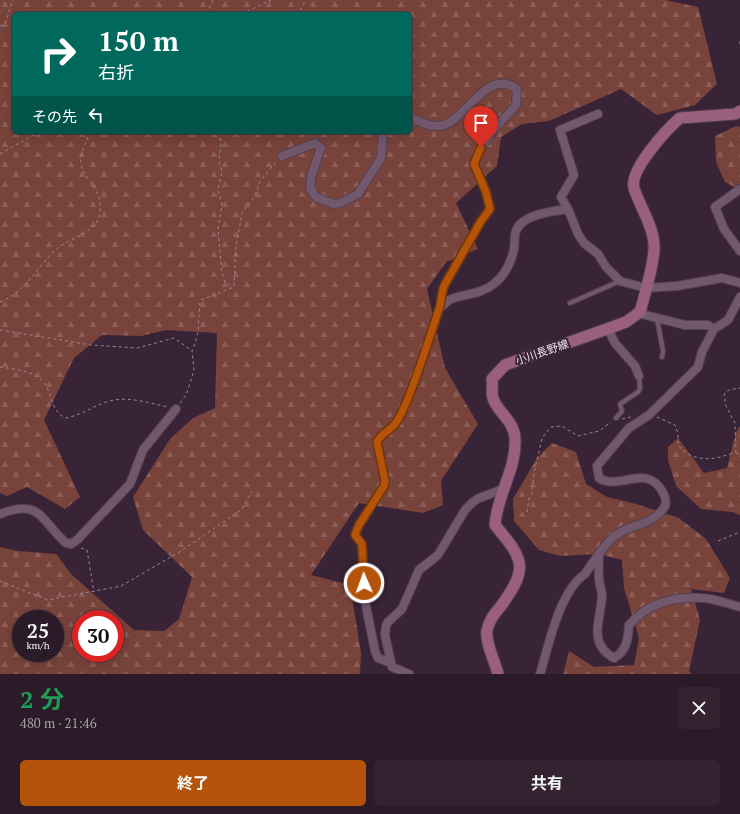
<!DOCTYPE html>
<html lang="ja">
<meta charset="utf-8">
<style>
body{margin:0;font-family:"PT Serif","Noto Sans JP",serif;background:#332330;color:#f1f3f6;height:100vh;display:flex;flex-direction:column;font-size:15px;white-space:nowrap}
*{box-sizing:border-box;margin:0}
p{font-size:13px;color:#a6a1a8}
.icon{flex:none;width:22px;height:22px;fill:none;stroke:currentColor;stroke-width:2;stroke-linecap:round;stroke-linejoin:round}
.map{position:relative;height:674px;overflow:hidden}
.panel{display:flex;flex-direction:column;background:#2b1a28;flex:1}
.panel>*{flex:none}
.banner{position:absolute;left:12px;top:12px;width:400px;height:122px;border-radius:6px;box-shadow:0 4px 16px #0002,0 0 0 1px #473845;background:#00695c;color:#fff;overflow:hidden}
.speed{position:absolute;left:12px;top:610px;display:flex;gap:8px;font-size:20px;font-weight:700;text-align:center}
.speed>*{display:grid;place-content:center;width:52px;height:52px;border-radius:50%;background:#2b1a28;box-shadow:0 4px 16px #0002,0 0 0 1px #473845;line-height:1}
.speed small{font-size:10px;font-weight:400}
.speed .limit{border:6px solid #d22;background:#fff;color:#111}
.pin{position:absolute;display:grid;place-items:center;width:34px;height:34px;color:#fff;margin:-41px -17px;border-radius:50% 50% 50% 0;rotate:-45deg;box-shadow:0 0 4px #0007}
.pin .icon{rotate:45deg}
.me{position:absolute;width:44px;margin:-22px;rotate:358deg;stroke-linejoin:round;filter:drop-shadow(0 0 3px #0008)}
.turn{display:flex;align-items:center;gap:14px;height:84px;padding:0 20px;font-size:18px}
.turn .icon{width:52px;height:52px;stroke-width:2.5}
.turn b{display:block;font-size:28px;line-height:34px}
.then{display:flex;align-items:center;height:38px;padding:0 20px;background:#0003;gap:8px;font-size:15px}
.round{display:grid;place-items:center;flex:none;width:42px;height:42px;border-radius:6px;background:#332330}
.summary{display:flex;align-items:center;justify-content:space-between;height:68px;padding:0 20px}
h1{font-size:24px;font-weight:700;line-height:30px;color:#1e9e55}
.action{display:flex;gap:8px;margin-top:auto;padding:8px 20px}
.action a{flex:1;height:46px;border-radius:6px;background:#b45309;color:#fff;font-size:16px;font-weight:700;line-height:46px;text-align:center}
.action a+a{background:#332330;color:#f1f3f6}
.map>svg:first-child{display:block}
.forest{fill:url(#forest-firs);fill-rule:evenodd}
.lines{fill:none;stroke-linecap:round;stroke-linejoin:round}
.lane-casing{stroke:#534050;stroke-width:6}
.street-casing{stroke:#534050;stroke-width:10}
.secondary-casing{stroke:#534050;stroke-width:13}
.path{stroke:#998796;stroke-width:1;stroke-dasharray:3 3;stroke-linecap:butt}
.lane{stroke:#71586d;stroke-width:4}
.street{stroke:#71586d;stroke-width:8}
.secondary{stroke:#9a5f7c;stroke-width:11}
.route-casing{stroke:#753606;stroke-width:10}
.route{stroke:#b45309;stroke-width:7}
.labels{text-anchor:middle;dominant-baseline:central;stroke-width:4;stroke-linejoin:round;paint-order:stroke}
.street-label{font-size:11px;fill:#f4e5f1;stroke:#392336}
</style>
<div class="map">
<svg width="740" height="674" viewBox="0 0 740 674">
<defs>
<pattern id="forest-firs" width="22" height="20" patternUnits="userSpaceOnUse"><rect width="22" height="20" fill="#78433a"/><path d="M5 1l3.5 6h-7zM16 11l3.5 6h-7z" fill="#8c5e57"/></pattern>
</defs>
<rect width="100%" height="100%" fill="#392336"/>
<path class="forest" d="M0 0H665L698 7 717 84 695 105 657 115 621 89 549 121 522 124 501 137 497 166 456 203 478 249 446 262 427 289 445 368 478 424 441 481 443 505 423 513 359 503 311 575 350 585 361 653 360 674H0V547L18 551 56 554 71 574 134 630 164 631 179 619 192 577 143 530 133 497 170 439 193 418 215 408 217 333 166 330 141 336 102 335 74 358 44 420 80 497 65 509 27 487 7 496 0 493ZM14 14H410V132H14ZM21 619H55V653H21ZM81 619H115V653H81Z
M736 126 740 127V190L725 182 716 162 715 136Z
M740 426V515L732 512 701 509 676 486 668 460V447L678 438 704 473 727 468 736 432Z
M552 443 576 452 586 484 607 497 636 504 679 518 706 539 730 578 724 593 691 589 700 620 689 671 692 674H563L569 651 594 667 634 665 639 638 624 588 622 560 599 554 560 556 539 550 514 521 513 499 537 458Z"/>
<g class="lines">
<g class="lane-casing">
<path id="lane" d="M570 303 620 281
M657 318 663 351 662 357
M616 418 622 411 620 404 638 392 640 388 639 376"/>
</g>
<g class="street-casing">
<path id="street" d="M282 156 315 143 321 148 311 177 310 188 316 197 333 204 340 203 358 194 381 158 383 132
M740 189 715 207 724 229 740 251
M568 209 561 197 574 175 560 130 598 114
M440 308C443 306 446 302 449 300 464 293 481 295 495 283 505 275 511 262 514 249 515 243 514 236 516 231 522 214 554 211 568 209L578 234 584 243 598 254 606 267 620 281 646 288 677 286 722 278 740 283
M640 312 645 315 685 325H708L714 329
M608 329 615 343 635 366 639 376
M0 514C41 498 40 520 66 543L71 544 77 540 130 484 143 450 176 409
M599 554C599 562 598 570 599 578 599 584 601 588 602 594 602 617 586 643 614 658 627 651 628 638 629 625 646 604 674 596 701 598 714 598 728 604 740 607
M391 663 378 658 375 651 364 596 362 544 355 535 359 525 384 486 385 481 377 442C383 432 394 428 399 418 416 384 428 344 439 309 442 301 441 293 444 286L481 221 490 209 486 192 474 164C482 140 500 123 516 105L517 89C513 87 509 84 506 84 481 79 462 124 439 126 429 127 418 121 410 117
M409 674 392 667 385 635 386 626 388 622 402 609 419 570 438 555 465 510 472 503 477 499 503 489
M540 674C549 645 559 592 585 574 593 562 602 548 613 537 630 523 654 526 665 506 667 501 665 496 662 491 646 463 619 491 599 478L597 466 629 428 649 415 698 367 702 352 714 329 728 320 740 297"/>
</g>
<g class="secondary-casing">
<path id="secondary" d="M498 674C495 661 485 643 487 630 489 620 495 613 501 606 529 567 524 560 495 525 497 494 517 469 515 438 514 420 496 411 493 398 491 393 493 385 492 379L505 365 607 329 626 322 640 312C644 298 655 259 654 246 654 227 639 205 634 188 629 170 667 129 680 118L735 114 740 111"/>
</g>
<path class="path" d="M207 14 213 0
M242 14 271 0
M295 14 301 9 306 0
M0 26 5 24 13 0
M740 41V45
M219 132 221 142 219 161 222 171 218 190 222 204 218 229 222 273 225 282 233 287
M0 154 39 132
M234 286 236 247 242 213 255 196 260 181 277 161
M0 302C28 291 36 266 58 248 71 237 98 233 100 212 104 179 65 176 88 139L85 132
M0 330 91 345 137 348 174 338 191 350
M0 367C13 369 28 370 39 378 54 388 48 411 66 418 81 415 92 407 106 402 127 395 148 403 168 407
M180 403 186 395 194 371 192 350 195 344 198 332 200 302 201 300 234 287
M657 417 675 425 678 433V445C694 464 715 460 736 452L735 423 726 406 724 394 729 390 740 388
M622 419 631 417
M736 453 740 454
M527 512 529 499 532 494 534 473 542 438 551 427 562 426 578 436 599 431 611 422
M718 541 740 532
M81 548 87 550 94 592
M0 581 48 600 121 586 181 551 241 510 252 491"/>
<use href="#lane" class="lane"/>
<use href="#street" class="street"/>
<use href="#secondary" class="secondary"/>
</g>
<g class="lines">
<g class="route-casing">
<path id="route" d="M364 583 362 544 355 535 359 525 384 486 385 481 377 442C381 434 388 432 394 425 400 419 403 409 407 401 419 371 429 340 439 309 442 301 441 293 444 286L481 221 490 209 486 192 474 164 481 147"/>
</g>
<use href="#route" class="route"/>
</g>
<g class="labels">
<g class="street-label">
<text transform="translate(542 352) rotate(-19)">小川長野線</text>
</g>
</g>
</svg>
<div class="speed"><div>25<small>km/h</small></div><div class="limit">30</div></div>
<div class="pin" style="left:481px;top:147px;background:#d93025"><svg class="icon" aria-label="arrive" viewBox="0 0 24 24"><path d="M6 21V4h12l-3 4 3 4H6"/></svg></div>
<svg class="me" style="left:364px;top:583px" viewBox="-20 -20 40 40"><circle r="17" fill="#b45309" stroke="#fff" stroke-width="3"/><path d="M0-11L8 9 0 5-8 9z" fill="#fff"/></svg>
<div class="banner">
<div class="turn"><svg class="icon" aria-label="right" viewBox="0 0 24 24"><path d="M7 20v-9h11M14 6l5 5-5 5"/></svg><div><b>150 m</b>右折</div></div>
<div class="then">その先<svg class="icon" aria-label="left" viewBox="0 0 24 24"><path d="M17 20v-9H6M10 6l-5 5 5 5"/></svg></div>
</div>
</div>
<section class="panel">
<div class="summary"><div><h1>2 分</h1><p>480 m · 21:46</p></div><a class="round"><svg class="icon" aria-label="close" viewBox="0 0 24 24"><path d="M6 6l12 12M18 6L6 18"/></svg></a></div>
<div class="action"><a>終了</a><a>共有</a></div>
</section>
